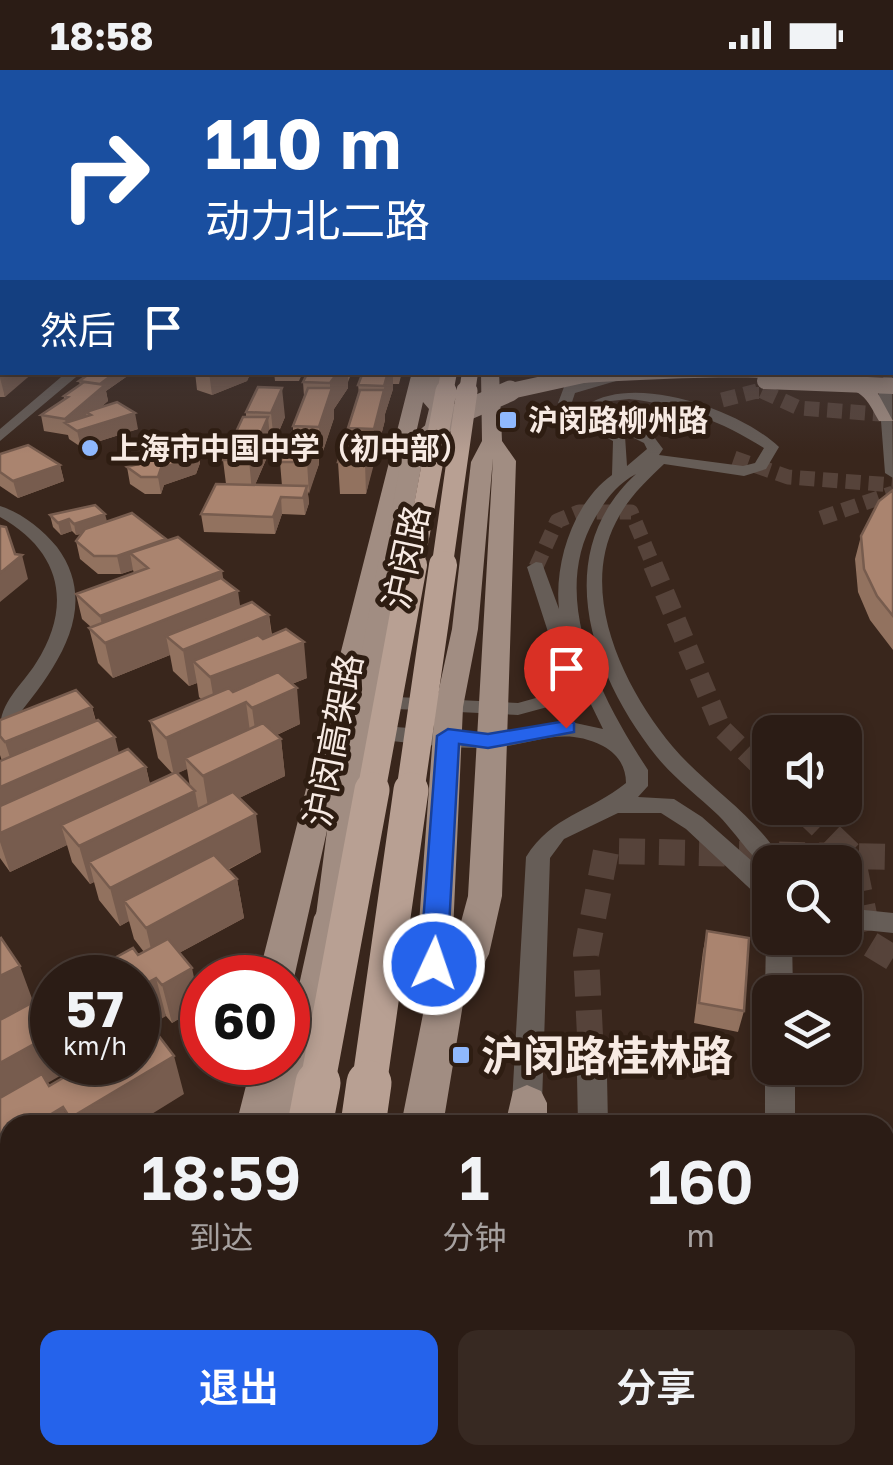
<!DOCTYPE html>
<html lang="zh">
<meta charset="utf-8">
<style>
body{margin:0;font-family:"Golos Text","Noto Sans SC",sans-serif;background:#372922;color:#f1f3f6;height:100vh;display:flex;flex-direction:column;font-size:38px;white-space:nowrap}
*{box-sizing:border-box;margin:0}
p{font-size:32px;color:#a6a1a0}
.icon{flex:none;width:55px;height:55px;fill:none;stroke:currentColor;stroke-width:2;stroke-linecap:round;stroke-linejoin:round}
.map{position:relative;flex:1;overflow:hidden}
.panel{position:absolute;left:0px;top:1045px;width:895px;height:350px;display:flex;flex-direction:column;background:#2b1c15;border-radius:30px 30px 0 0;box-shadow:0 5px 15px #0003,0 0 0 2px #473a34}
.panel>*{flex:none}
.banner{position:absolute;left:0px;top:0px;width:895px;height:305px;box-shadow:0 5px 15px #0003,0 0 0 2px #473a34;background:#1a4fa0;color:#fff;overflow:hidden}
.fabs{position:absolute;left:752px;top:645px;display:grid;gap:20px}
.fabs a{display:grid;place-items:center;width:110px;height:110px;border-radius:20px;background:#2b1c15;box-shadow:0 5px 15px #0003,0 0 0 2px #473a34;font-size:50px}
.speed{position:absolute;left:30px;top:885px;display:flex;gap:20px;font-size:50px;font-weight:700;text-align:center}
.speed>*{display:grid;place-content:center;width:130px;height:130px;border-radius:50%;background:#2b1c15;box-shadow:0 5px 15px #0003,0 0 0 2px #473a34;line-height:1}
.speed small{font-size:25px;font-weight:400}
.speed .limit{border:15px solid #d22;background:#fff;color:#111}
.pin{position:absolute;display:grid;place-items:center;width:85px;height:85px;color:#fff;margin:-102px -42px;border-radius:50% 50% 50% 0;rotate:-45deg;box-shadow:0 0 10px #0007}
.pin .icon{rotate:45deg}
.me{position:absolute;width:110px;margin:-55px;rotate:3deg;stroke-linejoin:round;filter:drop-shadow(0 0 8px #0008)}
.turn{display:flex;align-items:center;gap:35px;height:210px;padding:0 40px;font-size:45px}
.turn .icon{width:130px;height:130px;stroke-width:2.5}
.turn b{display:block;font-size:70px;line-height:85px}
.then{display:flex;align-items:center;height:95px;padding:0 40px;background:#0003;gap:20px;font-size:38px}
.eta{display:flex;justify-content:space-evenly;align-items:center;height:170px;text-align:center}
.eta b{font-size:60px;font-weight:600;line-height:70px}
.cta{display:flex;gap:20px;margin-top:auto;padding:20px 40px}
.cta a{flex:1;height:115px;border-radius:20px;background:#2563eb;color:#fff;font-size:40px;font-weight:600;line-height:115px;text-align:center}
.cta a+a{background:#372922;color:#f1f3f6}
.status{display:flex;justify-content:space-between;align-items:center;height:70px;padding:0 50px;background:#2b1c15;direction:ltr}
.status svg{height:28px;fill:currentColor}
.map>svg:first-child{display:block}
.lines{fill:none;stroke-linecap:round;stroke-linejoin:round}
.minor-tunnel-far3{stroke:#56433a;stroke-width:12;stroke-dasharray:12 6;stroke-linecap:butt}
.minor-tunnel-far2{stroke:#56433a;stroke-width:15;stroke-dasharray:15 8;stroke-linecap:butt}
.minor-tunnel-far1{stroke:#56433a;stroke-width:20;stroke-dasharray:20 10;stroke-linecap:butt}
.minor-tunnel{stroke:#56433a;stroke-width:26;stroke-dasharray:26 14;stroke-linecap:butt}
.minor{fill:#665d57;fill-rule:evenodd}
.major{fill:#a18d82;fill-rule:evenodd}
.highway{fill:#b8a093;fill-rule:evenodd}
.major-bridge-far3{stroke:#a18d82;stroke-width:16}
.major-bridge-far2{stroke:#a18d82;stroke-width:21}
.major-bridge-far1{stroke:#a18d82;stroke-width:28}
.major-bridge{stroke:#a18d82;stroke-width:35}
.highway-bridge-far4{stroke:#b8a093;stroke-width:16}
.highway-bridge-far3{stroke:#b8a093;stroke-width:21}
.highway-bridge-far2{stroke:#b8a093;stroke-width:28}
.highway-bridge-far1{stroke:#b8a093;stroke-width:35}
.highway-bridge{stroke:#b8a093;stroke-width:45}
.wall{fill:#92725f;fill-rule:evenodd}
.shaded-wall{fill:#775c4e}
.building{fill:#aa846f;stroke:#775c4e;stroke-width:2.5}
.route{fill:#2563eb;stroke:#184099;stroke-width:2.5}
.poi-dot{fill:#8fb8fd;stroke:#2e1d12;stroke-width:4}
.labels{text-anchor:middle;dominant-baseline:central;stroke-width:10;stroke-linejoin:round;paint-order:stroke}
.far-poi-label{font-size:30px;font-weight:bold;fill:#f7eae3;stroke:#2e1d12;text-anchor:start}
.street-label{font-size:35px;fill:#f7eae3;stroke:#2e1d12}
.near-poi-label{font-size:42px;font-weight:bold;fill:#f7eae3;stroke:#2e1d12;text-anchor:start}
</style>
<div class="status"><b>18:58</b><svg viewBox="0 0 49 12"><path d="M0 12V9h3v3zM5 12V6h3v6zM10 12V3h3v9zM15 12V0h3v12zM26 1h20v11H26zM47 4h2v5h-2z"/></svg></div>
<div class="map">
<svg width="893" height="1395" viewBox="0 0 893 1395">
<rect width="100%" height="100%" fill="#39261c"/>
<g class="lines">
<path class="minor-tunnel-far3" d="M747 323H767"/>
<path class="minor-tunnel-far2" d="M762 321 799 338 893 345
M722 330 757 321
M734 388 788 407 893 415
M821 448 893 423
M536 497 557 451 579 442H631L654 497"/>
<path class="minor-tunnel-far1" d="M653 495 721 658 770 706"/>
<path class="minor-tunnel" d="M802 738 852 786 870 874 893 888
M592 1006 586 884 606 781 893 787"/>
<path class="minor" d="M892 269H893V277H892Z
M893 299 892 313 893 408 885 403 878 312Z
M67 302H82L0 371V359Z
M611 304 616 305V311L575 323 572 332 582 343 625 366 627 396 647 379 644 373 593 348 587 341V335C635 303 740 340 779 377L766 399 744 406 664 394C645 412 628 428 616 452 578 525 625 620 673 677 708 718 755 744 783 792H770V800C758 797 731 757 718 745 698 726 675 709 657 687 592 606 548 485 636 404 616 415 607 428 595 448 547 530 603 631 648 700V716L638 727 674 729 702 747 770 807V831L761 829 686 759 661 743H618L564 769 550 788 542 1033 545 1055H515L512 1033 526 787C552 745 589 743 626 713 626 697 618 684 603 676 560 654 531 677 487 678 448 679 408 672 369 669L358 662 369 655 489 664 566 651 603 659 583 618 577 629 518 645 376 638 366 632 376 626 518 633 561 621 572 592 565 569H552L549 565 527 497 536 492 542 493 559 539C554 493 573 433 612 405L613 371 572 349 558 333 564 317ZM629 329C677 334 723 352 764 378L755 393 743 396 659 385 663 379 654 367 600 339 611 331Z
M0 436C22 443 42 459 57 477 105 542 49 607 8 658L0 660C0 631 21 617 36 593 73 535 61 481 0 447Z
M845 838 893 843V863L845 858Z
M770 861V868H792L793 922H770V930L765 922 766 868Z
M770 989V998H795V1055H765V998Z
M592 993 603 997 607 1006 608 1055H578L577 1006 581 997Z
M805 1385H854L858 1395H809Z"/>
<path class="major" d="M412 302H443L438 327 447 339 441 372 431 378 421 372 429 339 423 332 294 908 288 919V908H258Z
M481 302H499L502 371 516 391 502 826 489 884 463 934 443 1055H401L425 934 416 894 435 637 452 559 471 392 482 371ZM493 388 468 826 452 885 463 637 478 559Z
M586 302 838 303 875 318 893 351H879C874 343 869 331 861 325 825 296 620 311 566 314L557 309Z
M331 834 343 838 348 847 311 1042 304 1055H236L252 992H288V965L314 847 319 838Z
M527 1015 541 1021 547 1033V1055H505L513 1021Z
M156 1385H249L247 1395H154Z
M250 1385H306L310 1395H254Z
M331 1385H383L382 1395H330Z
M392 1385H444L443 1395H391Z
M516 1385H568L572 1395H520Z"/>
<path class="highway" d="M230 1385H282L281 1395H229Z
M290 1385H342L340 1395H288Z"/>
<path class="major-bridge-far3" d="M765 311 893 316
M502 323 597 302"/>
<path class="major-bridge-far2" d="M392 497 414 378 453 346 510 321"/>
<path class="major-bridge-far1" d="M350 723 392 495"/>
<path class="major-bridge" d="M333 850 350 720"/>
<path class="highway-bridge-far4" d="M445 323 449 302
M467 323 470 302"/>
<path class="highway-bridge-far3" d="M413 497 446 321
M442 497 467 321"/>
<path class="highway-bridge-far2" d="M371 723 413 495
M410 723 443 495"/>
<path class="highway-bridge-far1" d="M317 1016 372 720
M369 1016 411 720"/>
<path class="highway-bridge" d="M310 1055 318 1013
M363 1055 369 1013"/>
</g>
<path class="wall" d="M0 188H2V228L0 225Z
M0 278 5 327H0Z
M195 302H251L247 311 212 325 197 320Z
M274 302H303L299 311H275Z
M308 302H352L348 312V318L334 339V348L321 387H319V394L308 424 309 433 305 445 282 444 275 464 204 462 201 444 226 414 223 390 246 347V342L258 317 285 347 274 373H270L271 378 255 415 282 416 280 392 293 362V356L304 326 303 312Z
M363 302H402L399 314H393V319L385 344V350L375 389H374L366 424H340L338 392 348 363V358L359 323 358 315Z
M126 307 106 321 108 331 101 337 138 359 81 377 69 369 68 365 44 361 41 345 64 329V326L80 315 79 311Z
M197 377 200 393 196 404 164 415 161 424H145L130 414 127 397 136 394 135 388Z
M0 384 60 395 64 411 18 428 0 416Z
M893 420V580L870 550 858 522 855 489 861 466Z
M50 445 107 452 166 471 224 511 240 537 269 545 272 565 307 608 292 614 300 654 277 665 281 669 285 706 239 728 261 782 228 800 237 809 244 848 179 883 200 936 172 953 166 946 138 885 144 882 134 869 129 851 120 856 99 830 94 812 90 814 72 792 67 775 10 802 0 788V691H2L0 685V650L92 637 96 651 119 683 146 697 150 714 172 703 158 688 150 651 201 629 199 627 197 613 189 616 173 601 170 585 113 608 98 593 89 558 91 557 82 549 76 524 134 503 133 500 121 504H98L80 489 76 471 81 464 76 465 72 461 61 465 53 457ZM187 699 190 717 177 703Z
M707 861 744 941 738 962 694 953 703 881Z"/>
<path class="shaded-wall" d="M0 239 2 249V262L0 263Z
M2 295V302H34L5 327 0 308V297Z
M116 302H125L126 307 106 321 108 331 91 345 86 342 87 349 66 354 65 349 100 314Z
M209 302H251L247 311 212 325Z
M338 302H348V318L334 339V348L321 387 319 357 330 323V313Z
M388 302H393V319L385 344V350L375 389 374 359Z
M282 318 285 347 274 373 271 343Z
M135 343 138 359 81 377 77 361Z
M268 347 271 378 252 422 249 390Z
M317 363 319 394 309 424 307 392Z
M373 364 374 394 366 424 365 393Z
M197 377 200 393 196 404 164 415 161 424 158 407 161 398Z
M60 395 64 411 18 428 13 411Z
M307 416 309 433 305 445 303 428Z
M281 427 282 444 275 464 273 447Z
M105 444 108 455 76 465 74 454Z
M69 449 72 461 61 465 58 453Z
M166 469 169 487 130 483 133 500 121 504 117 486Z
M22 485 28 509 0 532V503Z
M222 501 226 525 106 571 100 546Z
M238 521 243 556 166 566 170 585 113 608 105 573Z
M269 545 273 581 304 572 307 608 216 643 210 607 193 591 197 613 189 616 183 580Z
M297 618 300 654 257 674 252 638Z
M246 632 251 669 185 688 187 699 174 705 166 668Z
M92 637 101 673 17 709 5 672Z
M115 667 124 704 0 760V717Z
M281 669 285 706 209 743 203 706Z
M146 697 154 734 61 755 67 775 10 802 0 772V763Z
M195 721 202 759 89 792 94 812 90 814 79 776Z
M256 744 261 782 137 847 124 831 129 851 120 856 110 818Z
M237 809 244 848 155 896 146 858Z
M20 896 34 934 0 962V906Z
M192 898 200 936 172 953 162 915Z
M156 908 166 946 138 963V918Z
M52 964V992H72L74 998 0 1040V993Z
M174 986 184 1024 134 1055H73L70 1048Z
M63 1037 70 1055H33Z
M10 1068V1116L0 1122V1074Z
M10 1183V1231L0 1237V1189Z
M10 1293V1340L4 1344 0 1337V1300Z"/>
<path class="building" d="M2 276V295L0 297V278Z
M92 302H116L100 314 79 311Z
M308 302H338L330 313 303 312Z
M363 302H388L384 316 358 315Z
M84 312 105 315 65 349 41 345 68 327 64 326Z
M258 317 282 318 271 343 246 342Z
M308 318H332L319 357 293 356Z
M360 320H384L374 359 348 358Z
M117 332 135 343 77 361 65 353 91 345 86 342Z
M243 347H268L249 390H223Z
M292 362 317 363 307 392H280Z
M347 363 373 364 365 393 338 392Z
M28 375 60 395 13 411 0 402V384Z
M173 375 197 377 193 388 161 398 158 407H141L127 397 142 393 135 388Z
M216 414 307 416 303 428 281 427 273 447 201 444Z
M893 420V546L877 526 864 499 861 466 879 431Z
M95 435 105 444 74 454 69 449 58 453 50 445Z
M132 443 166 469 117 486H94L76 471 85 459Z
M0 456 6 457 15 484 22 485 0 503Z
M178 467 222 501 100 546 76 524 148 498 130 483Z
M221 508 238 521 105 573 89 558Z
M252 532 269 545 183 580 166 566Z
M286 559 304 572 210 607 193 591 258 565 263 569Z
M278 602 297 618 252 638 246 632 166 668 150 651 229 618 233 622Z
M76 620 92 637 5 672 0 666V650Z
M98 650 115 667 0 717V691Z
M263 653 281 669 203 706 185 688Z
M128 679 146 697 0 763V736Z
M176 702 195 721 79 776 61 755Z
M233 722 256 744 110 818 89 792Z
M214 785 237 809 146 858 124 831Z
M707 861 749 868 744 941 699 933Z
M1 868 20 896 0 906V869Z
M168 869 192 898 162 915 156 908 138 918V908H78L133 878 138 885Z
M39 929 52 949V964L0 993V950Z
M152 957 174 986 70 1048 63 1037 33 1055H10V1068L0 1074V1028L42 1004 49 1016 90 992H138V965Z
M10 1124V1183L0 1189V1130Z
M10 1238V1293L0 1300V1244Z"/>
<linearGradient id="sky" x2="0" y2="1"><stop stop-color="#1f150f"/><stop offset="0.49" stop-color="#4e474b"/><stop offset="1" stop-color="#4e474b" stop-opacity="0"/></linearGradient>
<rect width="893" height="384" fill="url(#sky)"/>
<path class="route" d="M566 651 574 653V662L488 678 459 674 447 894 443 902H424L420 894 437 666 448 659 488 664Z"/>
<g class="poi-dot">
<rect x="498" y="340" width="20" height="20" rx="5"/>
<circle cx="90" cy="378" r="10"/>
<rect x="451" y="975" width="20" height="20" rx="5"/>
</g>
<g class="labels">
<g class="far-poi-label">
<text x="528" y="350">沪闵路柳州路</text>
<text x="110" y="378">上海市中国中学（初中部）</text>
</g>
<g class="street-label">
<text transform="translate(406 487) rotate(-78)">沪闵路</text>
<text transform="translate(333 670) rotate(-79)">沪闵高架路</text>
</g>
<g class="near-poi-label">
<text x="481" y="985">沪闵路桂林路</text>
</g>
</g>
</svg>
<div class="fabs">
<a><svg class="icon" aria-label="sound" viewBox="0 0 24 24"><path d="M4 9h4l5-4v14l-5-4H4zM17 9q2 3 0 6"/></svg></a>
<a><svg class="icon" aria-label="search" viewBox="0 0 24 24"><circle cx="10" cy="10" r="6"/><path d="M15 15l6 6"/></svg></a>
<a><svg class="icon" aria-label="layers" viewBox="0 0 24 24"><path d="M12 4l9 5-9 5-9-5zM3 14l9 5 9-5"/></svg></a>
</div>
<div class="speed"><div>57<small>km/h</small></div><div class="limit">60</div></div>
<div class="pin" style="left:566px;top:658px;background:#d93025"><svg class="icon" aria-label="arrive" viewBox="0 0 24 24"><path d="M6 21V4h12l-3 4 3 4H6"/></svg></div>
<svg class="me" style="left:434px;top:894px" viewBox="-20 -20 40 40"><circle r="17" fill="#2563eb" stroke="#fff" stroke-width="3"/><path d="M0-11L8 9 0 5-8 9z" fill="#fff"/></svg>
<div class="banner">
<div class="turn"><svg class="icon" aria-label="right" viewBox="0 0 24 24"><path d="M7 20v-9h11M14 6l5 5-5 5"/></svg><div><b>110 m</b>动力北二路</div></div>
<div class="then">然后<svg class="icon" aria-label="arrive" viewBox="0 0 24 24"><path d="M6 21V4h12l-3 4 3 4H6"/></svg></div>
</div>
<section class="panel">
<div class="eta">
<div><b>18:59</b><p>到达</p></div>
<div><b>1</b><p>分钟</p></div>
<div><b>160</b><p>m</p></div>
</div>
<div class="cta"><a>退出</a><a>分享</a></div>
</section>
</div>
